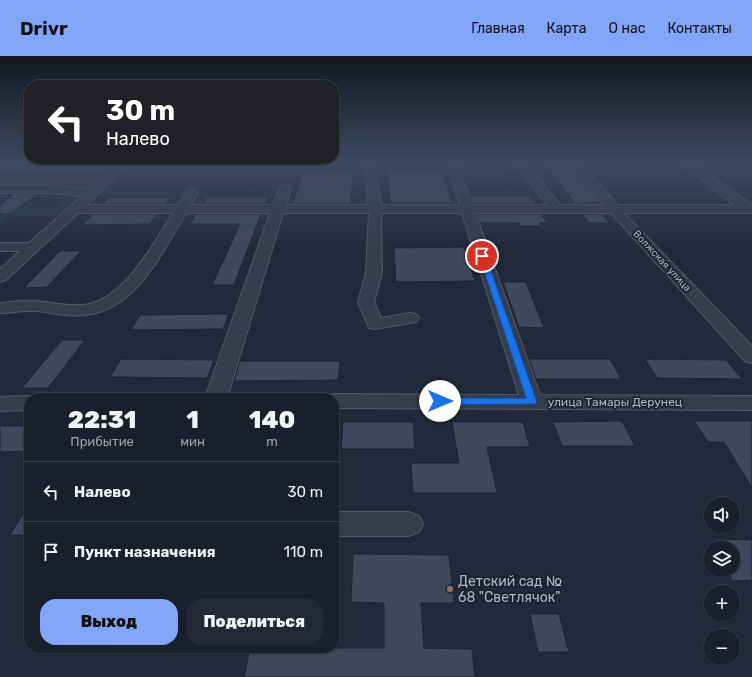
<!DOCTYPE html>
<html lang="ru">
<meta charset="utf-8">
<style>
body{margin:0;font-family:Rubik,sans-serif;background:#222834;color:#f1f3f6;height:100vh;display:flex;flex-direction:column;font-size:15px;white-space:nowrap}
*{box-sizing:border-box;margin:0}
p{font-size:13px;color:#9fa3a9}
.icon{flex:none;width:22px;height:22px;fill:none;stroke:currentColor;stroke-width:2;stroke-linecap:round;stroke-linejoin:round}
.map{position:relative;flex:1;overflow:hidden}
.side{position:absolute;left:24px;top:337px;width:315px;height:260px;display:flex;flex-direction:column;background:#19202c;border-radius:16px;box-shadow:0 1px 3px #0004,0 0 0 1px #373e48}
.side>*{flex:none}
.guide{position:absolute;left:24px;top:24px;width:315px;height:84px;border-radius:16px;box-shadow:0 1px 3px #0004,0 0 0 1px #373e48;background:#202124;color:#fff;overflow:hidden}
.fabs{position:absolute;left:704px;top:441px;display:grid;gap:8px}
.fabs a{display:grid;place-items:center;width:36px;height:36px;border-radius:50%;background:#19202c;box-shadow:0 1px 3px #0004,0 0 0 1px #373e48;font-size:20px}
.pin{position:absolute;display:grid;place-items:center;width:34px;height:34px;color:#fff;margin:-17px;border:2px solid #fff;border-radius:50%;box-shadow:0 1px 4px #0007}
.me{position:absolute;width:44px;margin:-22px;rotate:90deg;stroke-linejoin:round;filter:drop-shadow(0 0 3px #0008)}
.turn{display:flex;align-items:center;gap:14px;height:84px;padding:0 16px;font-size:18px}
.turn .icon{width:52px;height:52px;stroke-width:2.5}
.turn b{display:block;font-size:28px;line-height:34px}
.eta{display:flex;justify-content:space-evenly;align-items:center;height:68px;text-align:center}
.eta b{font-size:24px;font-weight:800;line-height:28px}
.action{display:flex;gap:8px;margin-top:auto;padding:8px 16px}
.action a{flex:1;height:46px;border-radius:16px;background:#82a5fa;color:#111;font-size:16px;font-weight:800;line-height:46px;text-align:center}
.action a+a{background:#222834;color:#f1f3f6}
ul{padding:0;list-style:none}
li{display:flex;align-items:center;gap:12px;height:60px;padding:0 16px;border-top:1px solid #373e48}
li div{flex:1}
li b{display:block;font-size:15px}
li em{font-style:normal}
header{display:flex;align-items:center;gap:24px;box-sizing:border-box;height:56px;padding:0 20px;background:#82a5fa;color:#111}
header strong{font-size:19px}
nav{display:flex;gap:22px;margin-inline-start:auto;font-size:14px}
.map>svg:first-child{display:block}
.green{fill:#23363b}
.building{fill:#40495c;stroke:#1c2331}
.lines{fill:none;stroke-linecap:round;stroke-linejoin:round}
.minor-casing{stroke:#535968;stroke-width:2}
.minor{fill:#353c4b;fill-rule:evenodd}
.route{fill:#1a73e8;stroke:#114b97}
.education-dot{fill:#8d6e63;stroke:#1a212f;stroke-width:1.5}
.labels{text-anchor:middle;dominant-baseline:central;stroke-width:3.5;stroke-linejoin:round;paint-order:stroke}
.far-street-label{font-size:10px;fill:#b0b6c7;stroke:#1a212f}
.street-label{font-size:12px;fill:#b0b6c7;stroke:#1a212f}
.near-poi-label{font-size:14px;fill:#b0b6c7;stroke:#1a212f;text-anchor:start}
</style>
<header>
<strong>Drivr</strong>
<nav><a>Главная</a><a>Карта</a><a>О нас</a><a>Контакты</a></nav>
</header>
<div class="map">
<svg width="752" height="621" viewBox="0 0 752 621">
<rect width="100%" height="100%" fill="#212a3a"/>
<path class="green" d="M114 112 89 135H76L81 131H0V118L76 115 80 113Z
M73 138 82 141 60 160H10L0 168V154H54Z"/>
<path class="building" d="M545 107H567L600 146 575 148Z
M303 115H353L351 148H293Z
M388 115H442L452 147H390Z
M14 138H38L10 158H0V149Z
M470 140H530L535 148H473Z
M207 141H268L265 148H203Z
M109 142H170L166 148H103Z
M93 158H157L150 168 83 169Z
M196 158H261L234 229H212L240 168H190Z
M477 158H542L547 167H540L542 170H520L519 167H480Z
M583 158H602L609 167H589Z
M464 191 475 225 396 226 394 192Z
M60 195H81L47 231 24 232Z
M503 226H526L544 272 519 271Z
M229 258 223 273 131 274 140 259Z
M62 284H85L48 332H22Z
M121 303 214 304 207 322 110 321Z
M529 303H610L621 323H536Z
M645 303 726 304 742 323 657 322Z
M240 305H340L338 324 234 325Z
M622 365 635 390H562L553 366Z
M694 365H752V432L724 386H708Z
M343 366H413L415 393H341Z
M452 366H523L530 391H487L497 437H413L411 407H459Z
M0 370H29V395L0 396Z
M29 448V479H10Z
M715 483 752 484V524L732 525 728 514H733V492H719Z
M353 498 449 499 454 547H421L424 592 472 593 475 621H244L250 592H384V547L351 546Z
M530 558H559L569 596H538Z"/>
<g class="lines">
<g class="minor-casing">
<path id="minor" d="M0 107H130L86 149H178L188 134 192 133 198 137 190 149H273L279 132 285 129 291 132 286 149H368L364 107H374L381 149H460L447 107H457L472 149H547L515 107H526L560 149H604L569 107H580L618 149H734L680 107H692L752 149V157H624L752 290V307L745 305 611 157H475L540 339 752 340V354L334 352V342H325L326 340 334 338 519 339 462 157H381L382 217 374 246 381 262 410 257 416 258 419 262 416 266 375 273 369 272 358 246 366 217 369 157H283L227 342H205L270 157H186C162 196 137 254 85 259 65 261 55 257 37 255 25 254 12 257 0 257V247C12 246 25 244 37 245 54 247 63 250 82 249 123 246 153 188 173 157H78L6 224 0 226V213L20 195H0V187H29L82 140 50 137H0V129H50L89 133 112 113H0Z
M29 340 37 342H29V354L0 355V341Z
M334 456H409L419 460 423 468 419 476 409 480H334Z"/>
</g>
<use href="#minor" class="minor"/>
</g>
<linearGradient id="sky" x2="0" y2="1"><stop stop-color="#121720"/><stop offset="0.55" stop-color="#3d4a60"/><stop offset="1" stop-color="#3d4a60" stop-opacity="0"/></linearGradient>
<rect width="752" height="194" fill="url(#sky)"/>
<path class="route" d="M482 198 486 200 537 346 535 348 440 349 435 345 440 342H526L479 200Z"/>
<circle class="education-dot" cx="450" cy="533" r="4"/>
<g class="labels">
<g class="far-street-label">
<text transform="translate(662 205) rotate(47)">Волжская улица</text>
</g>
<g class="street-label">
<text x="615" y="346">улица Тамары Дерунец</text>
</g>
<g class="near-poi-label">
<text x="458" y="525">Детский сад №<tspan x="458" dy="16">68 "Светлячок"</tspan></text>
</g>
</g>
</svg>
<div class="fabs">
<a><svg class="icon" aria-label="sound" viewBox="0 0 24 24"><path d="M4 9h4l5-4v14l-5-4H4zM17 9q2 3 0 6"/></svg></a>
<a><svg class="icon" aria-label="layers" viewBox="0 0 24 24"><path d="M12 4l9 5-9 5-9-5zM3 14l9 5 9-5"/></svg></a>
<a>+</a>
<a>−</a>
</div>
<div class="pin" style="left:482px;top:200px;background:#d93025"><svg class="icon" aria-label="arrive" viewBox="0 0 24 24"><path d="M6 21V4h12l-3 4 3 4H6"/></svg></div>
<svg class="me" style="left:440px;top:345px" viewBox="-20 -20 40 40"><circle r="19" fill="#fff"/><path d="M0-13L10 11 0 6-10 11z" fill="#1a73e8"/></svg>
<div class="guide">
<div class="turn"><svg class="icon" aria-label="left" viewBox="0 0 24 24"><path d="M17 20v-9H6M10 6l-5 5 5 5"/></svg><div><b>30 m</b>Налево</div></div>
</div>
<section class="side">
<div class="eta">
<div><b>22:31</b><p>Прибытие</p></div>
<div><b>1</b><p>мин</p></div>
<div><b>140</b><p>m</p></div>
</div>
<ul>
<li><svg class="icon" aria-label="left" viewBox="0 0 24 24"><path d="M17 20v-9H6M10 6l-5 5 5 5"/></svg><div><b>Налево</b></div><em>30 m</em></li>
<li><svg class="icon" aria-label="arrive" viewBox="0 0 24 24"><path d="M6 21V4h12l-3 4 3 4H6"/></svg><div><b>Пункт назначения</b></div><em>110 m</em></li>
</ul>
<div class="action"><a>Выход</a><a>Поделиться</a></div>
</section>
</div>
